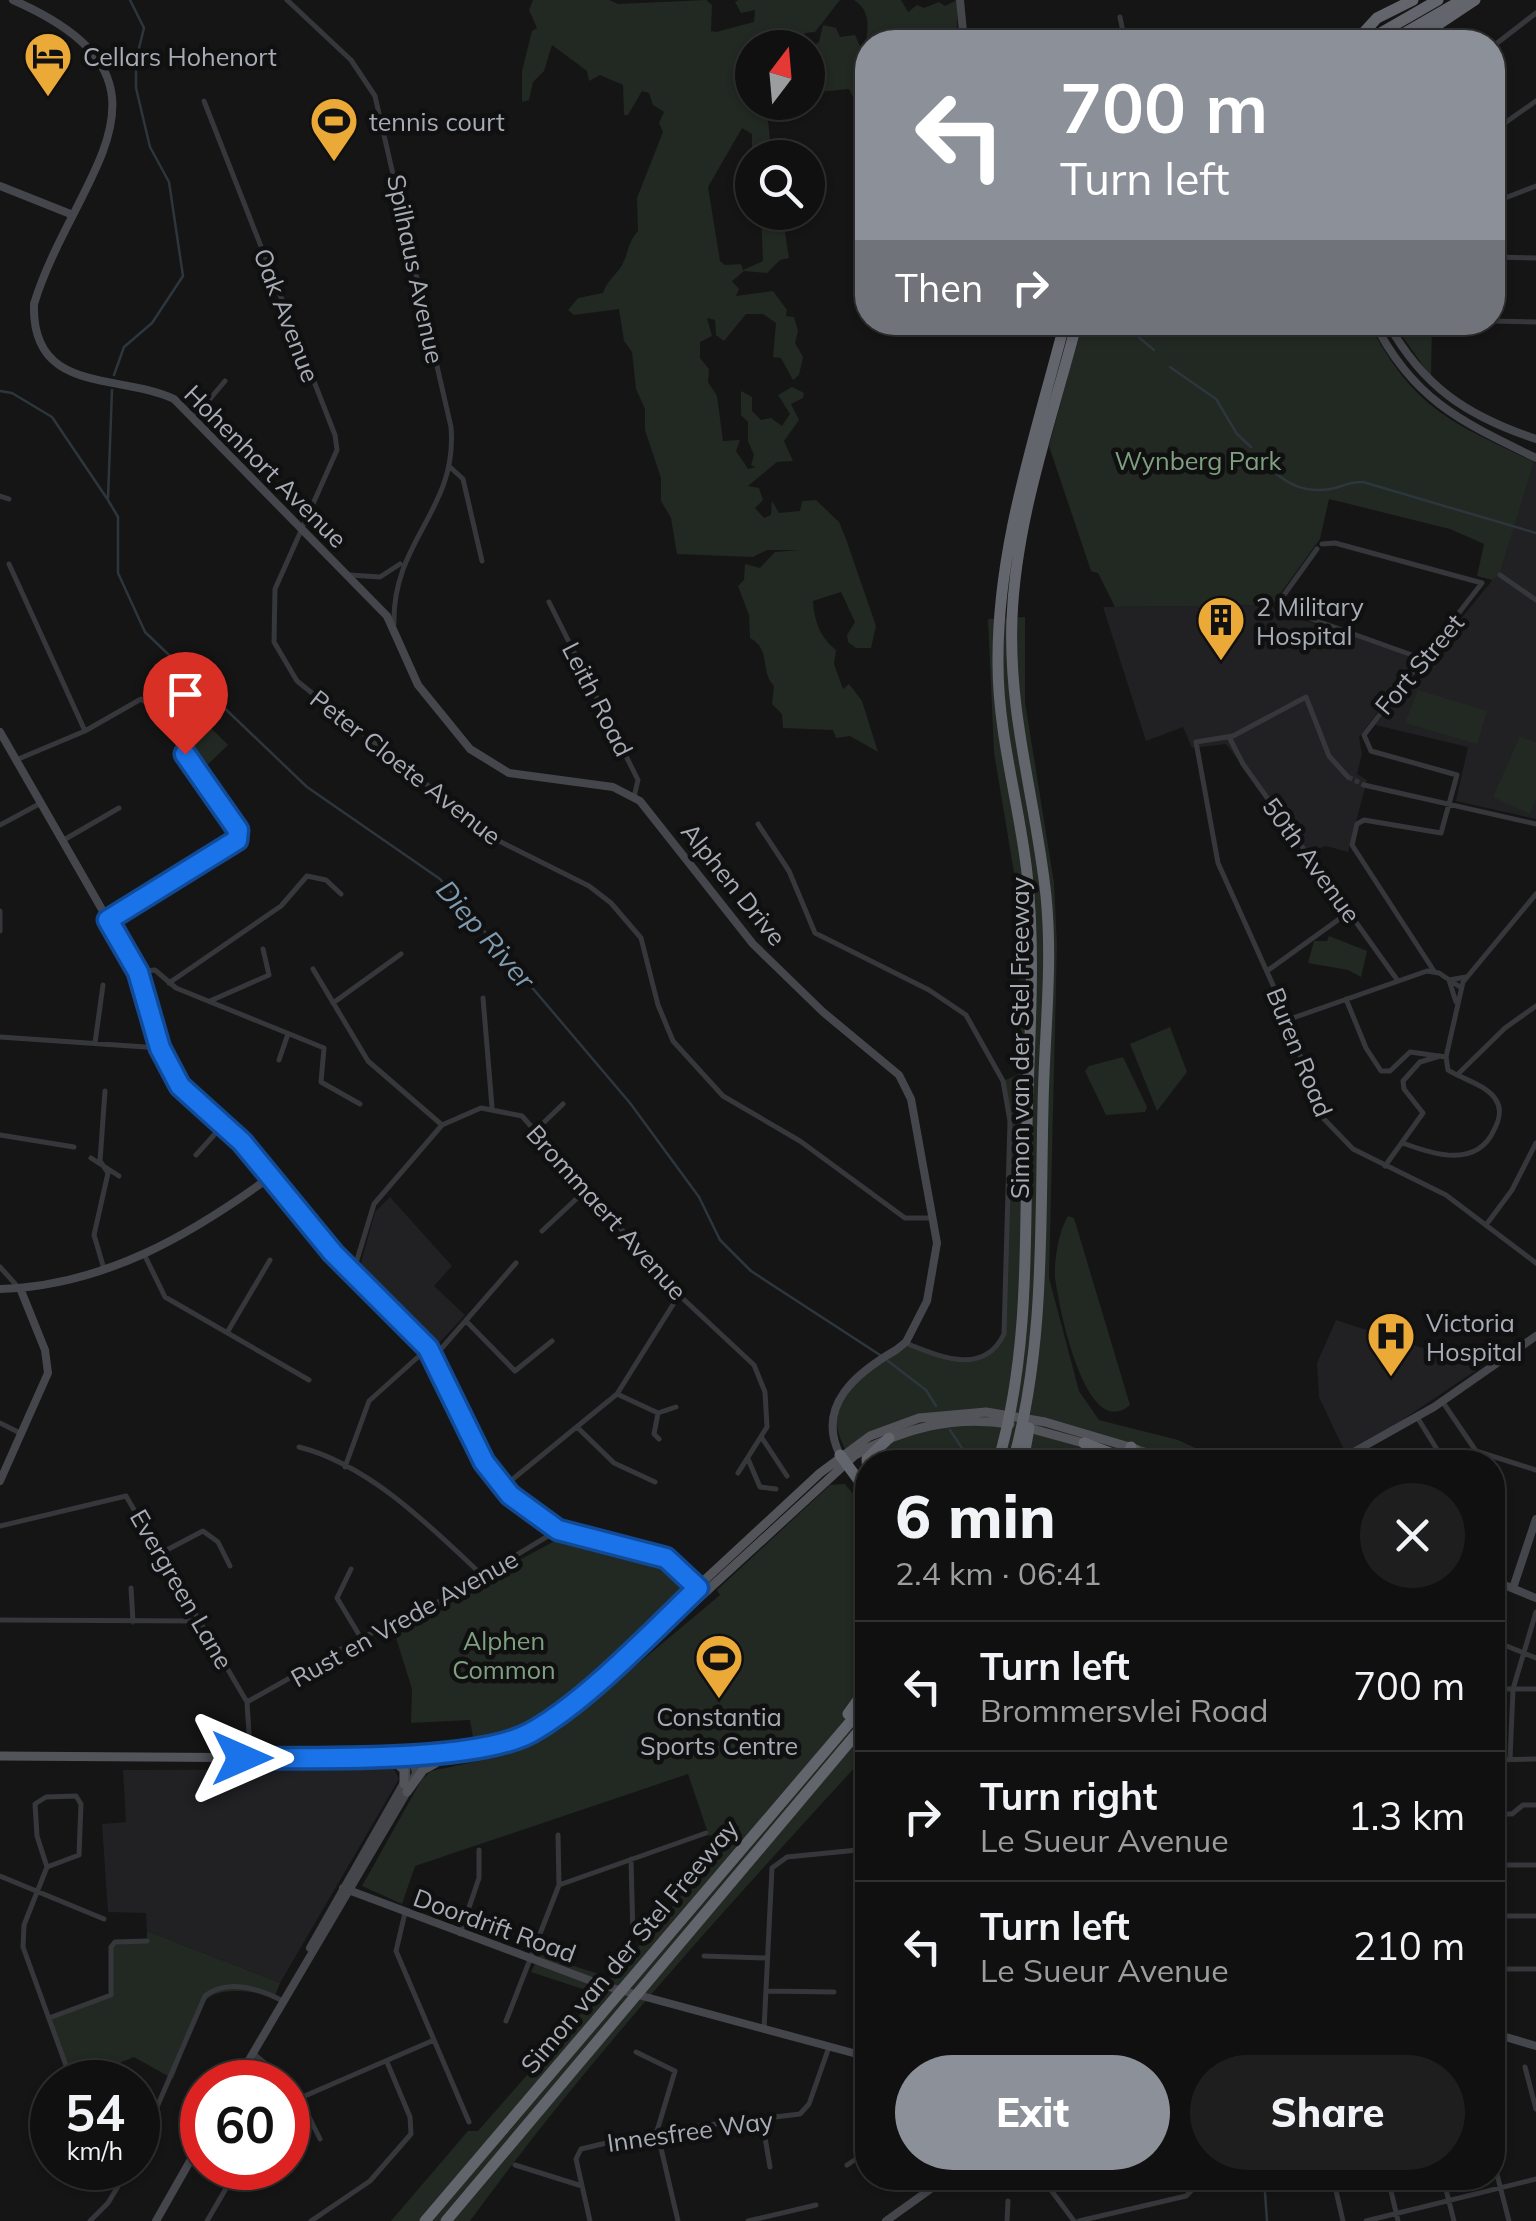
<!DOCTYPE html>
<meta charset="utf-8">
<style>
body{margin:0;font-family:Mulish,sans-serif;background:#1e1e1e;color:#f1f3f6;height:100vh;display:flex;flex-direction:column;font-size:38px;white-space:nowrap}
*{box-sizing:border-box;margin:0}
p{font-size:32px;color:#9c9d9f}
.icon{flex:none;width:55px;height:55px;fill:none;stroke:currentColor;stroke-width:2;stroke-linecap:round;stroke-linejoin:round}
.map{position:relative;flex:1;overflow:hidden}
.drawer{position:absolute;left:855px;top:1450px;width:650px;height:740px;display:flex;flex-direction:column;background:#101010;border-radius:40px;box-shadow:0 2px 8px #0004,0 0 0 2px #303030}
.drawer>*{flex:none}
.banner{position:absolute;left:855px;top:30px;width:650px;height:305px;border-radius:40px;box-shadow:0 2px 8px #0004,0 0 0 2px #303030;background:#8c9099;color:#fff;overflow:hidden}
.needle{width:65px;rotate:16deg}
.controls{position:absolute;left:735px;top:30px;display:grid;gap:20px}
.controls a{display:grid;place-items:center;width:90px;height:90px;border-radius:50%;background:#101010;box-shadow:0 2px 8px #0004,0 0 0 2px #303030;font-size:50px}
.speed{position:absolute;left:30px;top:2060px;display:flex;gap:20px;font-size:50px;font-weight:700;text-align:center}
.speed>*{display:grid;place-content:center;width:130px;height:130px;border-radius:50%;background:#101010;box-shadow:0 2px 8px #0004,0 0 0 2px #303030;line-height:1}
.speed small{font-size:25px;font-weight:400}
.speed .limit{border:15px solid #d22;background:#fff;color:#111}
.pin{position:absolute;display:grid;place-items:center;width:85px;height:85px;color:#fff;margin:-102px -42px;border-radius:50% 50% 50% 0;rotate:-45deg;box-shadow:0 0 10px #0007}
.pin .icon{rotate:45deg}
.me{position:absolute;width:110px;margin:-55px;rotate:90deg;stroke-linejoin:round;filter:drop-shadow(0 0 8px #0008)}
.turn{display:flex;align-items:center;gap:35px;height:210px;padding:0 40px;font-size:45px}
.turn .icon{width:130px;height:130px;stroke-width:2.5}
.turn b{display:block;font-size:70px;line-height:85px}
.then{display:flex;align-items:center;height:95px;padding:0 40px;background:#0003;gap:20px;font-size:38px}
.round{display:grid;place-items:center;flex:none;width:105px;height:105px;border-radius:52px;background:#1e1e1e}
.overview{display:flex;align-items:center;justify-content:space-between;height:170px;padding:0 40px}
h1{font-size:60px;font-weight:800;line-height:75px}
.button{display:flex;gap:20px;margin-top:auto;padding:20px 40px}
.button a{flex:1;height:115px;border-radius:60px;background:#8c9099;color:#fff;font-size:40px;font-weight:800;line-height:115px;text-align:center}
.button a+a{background:#1e1e1e;color:#f1f3f6}
ul{padding:0;list-style:none}
li{display:flex;align-items:center;gap:30px;height:130px;padding:0 40px;border-top:2px solid #303030}
li div{flex:1}
li b{display:block;font-size:38px}
li em{font-style:normal}
.map>svg:first-child{display:block}
.built{fill:#212123}
.green{fill:#212922}
.lines{fill:none;stroke-linecap:round;stroke-linejoin:round}
.stream{stroke:#2d363c;stroke-width:2.5}
.street-tunnel{stroke:#323336;stroke-width:5;stroke-dasharray:5 2.5;stroke-linecap:butt}
.street{stroke:#36373b;stroke-width:5}
.secondary{stroke:#44464b;stroke-width:8}
.primary{stroke:#52545a;stroke-width:9}
.highway{stroke:#62656c;stroke-width:11}
.route-casing{stroke:#114b97;stroke-width:25}
.route{stroke:#1a73e8;stroke-width:18}
.labels{text-anchor:middle;dominant-baseline:central;stroke-width:9;stroke-linejoin:round;paint-order:stroke}
.poi-label{font-size:25px;fill:#a7acb6;stroke:#101011;text-anchor:start}
.street-label{font-size:25px;fill:#a7acb6;stroke:#101011}
.park-label{font-size:25px;fill:#7fa080;stroke:#101011}
.water-label{font-size:28px;font-style:italic;fill:#7f9bb0;stroke:#101011}
</style>
<div class="map">
<svg width="1536" height="2221" viewBox="0 0 1536 2221">
<rect width="100%" height="100%" fill="#151516"/>
<path class="built" d="M1534 462 1536 463V819L1456 801 1468 747 1375 725 1499 572Z
M1272 605 1275 611 1357 637 1410 657 1415 663 1359 737 1362 754 1357 774 1367 780 1348 852 1326 846 1309 852 1226 744 1192 748 1183 727 1146 741 1103 607Z
M390 1197 452 1266 434 1286 465 1315 439 1343 359 1270 375 1212Z
M1336 1320 1481 1367 1386 1431 1345 1452 1319 1397 1317 1363Z
M394 1769 399 1779 280 1983 147 1931 146 1913 108 1912 102 1824 126 1822 123 1770Z"/>
<path class="green" d="M533 0H609L618 4 706 0 712 5 711 31 716 32 754 22 755 10 741 13 735 2 738 0H840L815 32 805 33 802 47 752 48V102L766 103 772 157 752 161V134L742 128 708 187 720 261 725 265 741 264 743 270 763 261 761 213H782L789 258 780 260 767 273 744 271 732 281 739 289 736 296 773 291 787 310 786 316 794 317 798 331 795 343 803 357 799 375 793 380 781 358 773 357 776 323 763 314H746L724 341 716 335 715 320 707 318 712 336 700 342V358L709 369 708 382 717 396 723 441 740 440 736 451 748 469 756 467 751 465 754 455 748 441V422L741 415V391L752 397V411L761 420 771 418 782 426 790 414 778 395 792 387 804 393 803 398 791 404 799 420 784 441 793 461 777 462 748 486 759 488 763 500 755 508 764 518 771 515 772 501 779 513 800 511 802 501 816 500 839 522 846 539 876 626 871 648H856L848 642 847 635 855 622 841 592 813 601C814 621 821 639 836 650L834 664 843 689 849 684 862 701 878 752 850 736 836 738 833 730 783 728 782 714 772 704 774 686C759 670 772 650 750 638L749 615 738 586 744 580 745 564 760 568 775 552 800 550H767L753 557 677 554 671 518 661 501V478L645 430V409L636 389 632 352 624 341 619 309 574 315 568 310 578 298 603 293C608 279 617 275 623 263 629 251 628 242 638 231L637 198 663 132 659 123 664 112 653 105 649 93 642 91 628 115H624L623 85 600 75 589 81 587 71 552 45 544 71 533 82 529 100 522 102V71L532 31 537 28 529 10Z
M854 0H901L908 12 917 5 924 8 939 2 945 6 957 0V29L947 38 920 32 915 40 900 42 895 28 881 42H868L864 102 868 117 864 119 849 89 808 93V50L819 42 823 25 836 28 840 37 855 35 860 46 866 43C868 25 871 12 854 0Z
M1368 322C1415 410 1449 421 1534 462L1500 572 1493 580 1477 576 1484 544 1450 529 1329 499 1320 539 1272 605 1115 607 1098 573 1091 571 1049 446 1082 323Z
M1393 323H1432L1431 377Z
M1025 617V702L1054 883 1057 945 1049 1278 1079 1391 1099 1420 1178 1440 1226 1462H868L867 1478V1459L889 1437 883 1430 846 1451C815 1391 860 1370 907 1344 941 1357 991 1378 1005 1328L1010 1121 1003 1081 1019 1074V903L994 752 988 619Z
M168 685 228 745 201 771 152 703Z
M1418 690 1487 711 1477 744 1405 723Z
M1520 736 1536 743V799L1530 814 1493 797Z
M1329 936 1367 951 1361 977 1348 970 1308 963 1314 941H1327Z
M1170 1027 1187 1072 1157 1111 1130 1044Z
M1123 1057 1147 1107 1145 1112 1106 1115 1085 1071 1089 1066Z
M1068 1216 1074 1218 1130 1405C1085 1444 1058 1303 1055 1277 1054 1261 1059 1230 1068 1216Z
M845 1484 854 1495 867 1486V1754C730 1904 590 2056 470 2221H391L468 2131H478L598 1994 531 1972 543 1948 548 1958 612 1978 740 1826 709 1836 688 1774 415 1866 402 1904 362 1886 422 1779 431 1771 507 1755 559 1730 720 1595 717 1590 830 1485Z
M564 1536C598 1544 676 1548 686 1589L540 1721 508 1736 474 1743 470 1720 411 1723 412 1689 393 1628Z
M147 1931 280 1983 275 1996C187 1978 201 2010 173 2079L134 2057 74 2082 49 2018 111 1995 112 1944 147 1941Z"/>
<g class="lines">
<path class="stream" d="M1136 335 1154 350
M1170 367 1216 399 1237 434 1251 447
M114 375 124 347 152 323 183 276 169 182 150 147 136 88V60L144 28 130 0
M0 391 12 393 52 417 108 500 118 517V573L145 632 307 787 440 879 630 1103 699 1197 720 1240 751 1271 880 1355
M1270 468C1288 485 1304 493 1331 489 1343 487 1349 481 1363 482L1536 533
M108 498 112 390
M888 1361 926 1390 936 1406
M950 1430 966 1454
M1264 2178 1267 2221"/>
<path class="street-tunnel" d="M1348 777 1364 785"/>
<path class="street" d="M287 0 351 60 375 96 451 427C458 510 392 540 394 624
M1120 17 1125 42
M1492 47 1536 13
M204 101 335 435 337 450 275 589 274 642 297 681 495 839 589 886 611 903 641 938 658 1005 673 1041 723 1096 800 1141 905 1218H931
M1492 132 1536 101
M1492 203 1536 186
M1492 257 1536 258
M1492 321 1536 322
M194 418 225 381
M450 467 463 479 482 561
M0 496 9 499
M1322 544 1335 543 1482 583 1364 735 1371 751 1457 775 1441 833 1364 820 1357 824 1352 845 1434 971
M1317 549 1281 599V608L1423 659
M9 564 85 731
M350 575 380 577 400 564
M1500 575 1536 600
M549 602 638 780 634 797
M1229 737 1243 764 1398 981
M16 760 85 731 141 699 151 705 238 830 237 840 230 848 108 920
M1348 777 1329 756 1306 697 1233 736 1196 742 1218 863 1277 994 1324 1119 1353 1149 1446 1195 1536 1263
M1364 785 1536 824
M758 824 789 871 815 933 929 990 966 1015 1003 1081 1010 1121 1004 1334C984 1376 941 1357 908 1344
M0 825 41 803
M62 841 119 808
M0 911V931
M313 969 368 1061 442 1125
M1267 971 1349 912
M138 972 155 970 176 988 324 1048 321 1082 360 1104
M169 983 281 906 307 876 326 880 341 894
M483 998 492 1107
M1346 999 1366 1048 1381 1071H1390L1410 1052 1446 1057
M210 1001 269 975 263 949
M1456 1002 1449 980 1466 977
M333 1003 401 954
M1287 1020 1427 971 1439 973 1460 987
M0 1037 160 1048
M95 1043 103 985
M279 1060 288 1034
M1457 1075 1505 1028 1536 1006
M537 1129 563 1104
M0 1135 74 1147
M1403 1143C1434 1155 1477 1168 1494 1130 1499 1121 1502 1109 1496 1100 1487 1085 1462 1079 1448 1070L1446 1057 1463 982 1536 894
M196 1155 223 1125
M91 1158 119 1176
M1385 1166 1423 1113 1404 1089 1403 1081 1420 1062 1440 1056
M1486 1225 1512 1190 1536 1143
M542 1231 588 1188
M145 1256 165 1297 309 1380
M0 1267 18 1287
M104 1269 94 1235 108 1173 100 1161 105 1091
M353 1273 374 1204 442 1125 481 1108 522 1116 679 1295 754 1365 765 1392 767 1427 738 1473
M466 1321 515 1371 552 1341
M228 1331 270 1260
M434 1357 516 1263
M617 1394 658 1413 676 1407
M1442 1401 1476 1451 1536 1470
M658 1413 654 1434 659 1439
M1417 1417 1438 1451 1435 1462
M0 1423 22 1434
M577 1427 614 1463 655 1482
M762 1438 787 1476
M299 1447C370 1465 431 1527 483 1576
M748 1459 760 1487 776 1489
M345 1467 369 1401 428 1348
M503 1487 617 1394 679 1295
M0 1526 126 1496 247 1702 250 1750
M161 1553 203 1531 218 1542 230 1566
M351 1569 337 1598 361 1638
M131 1588 133 1622
M0 1620 200 1621
M1492 1640 1536 1658
M1492 1689H1536
M247 1702 361 1638 437 1603 558 1530
M1510 1759 1513 1689 1536 1612
M1492 1760 1536 1759
M1492 1814H1512L1523 1805H1536
M558 1835 559 1885
M631 1859 633 1938
M1492 1865H1536
M47 1867 79 1855 81 1804 76 1796 46 1797 35 1804 37 1836 47 1867 24 1925 23 1947 72 2082
M0 1876 104 1919
M405 1913 396 1951 469 2122
M1492 1916H1536
M460 1934 479 1878V1850
M704 1956 766 1958
M1492 1969H1536
M766 1991 834 1992
M49 2018 111 1995V1947L115 1942 147 1941
M506 2021 559 1885 706 1833
M764 2030 772 1868 787 1857 868 1849
M636 2052 675 2071 657 2131 678 2221
M253 2053 295 2089 320 2139
M1525 2067 1536 2109
M288 2108 300 2098 434 2040
M762 2120 770 2167
M138 2151 205 1996C228 1978 259 1989 283 2001
M1492 2155 1509 2221
M515 2165 582 2186
M847 2165 868 2151
M1042 2178 1074 2221
M1333 2178 1343 2221
M1388 2178 1398 2221
M1443 2178 1454 2221
M90 2221 108 2203 129 2168
M207 2221 238 2168
M311 2221 370 2181 411 2134 410 2117 387 2062
M590 2221 576 2159 581 2149 657 2131 800 2114 809 2104 829 2047
M748 2221 816 2205
M1007 2221 1008 2201
M1079 2221 1186 2196 1193 2189 1191 2178
M1366 2221 1536 2179"/>
<path class="secondary" d="M13 0C200 82 73 176 34 304 31 395 119 373 174 399L387 616 418 685 470 749 509 773 613 787 640 801 753 944 823 1012 899 1075 911 1099 937 1243 927 1301 906 1342 896 1350
M960 0 964 42
M0 186 73 215
M1374 322C1413 400 1462 422 1536 458
M1387 322C1423 387 1467 416 1536 439
M0 732 138 972 160 1048 176 1079 251 1152 333 1253 428 1348 484 1461 503 1487 534 1516 558 1530 657 1554 698 1588
M0 1289C103 1286 189 1236 270 1177
M1136 1449 1180 1462
M840 1455C815 1405 858 1372 896 1350
M1134 1458 1149 1462
M1336 1462 1434 1407 1536 1336
M0 1481 48 1373 45 1350 20 1288
M1492 1580 1536 1598
M1513 1588 1536 1519
M343 1888 605 1986 868 2057
M310 1948 406 1779 407 1754
M1492 2033 1536 2046
M236 2082 407 1792 416 1773 413 1758
M156 2221 202 2140
M886 2221 946 2178"/>
<path class="primary" d="M1025 1427 1087 1444
M524 1735 572 1703 820 1473 870 1436 919 1418 986 1412 1045 1422 1136 1449
M407 1754 446 1751
M0 1756 420 1759 501 1750 532 1738 578 1709 855 1455C904 1428 953 1415 1010 1424
M395 1762 404 1770V1784
M407 1792 423 1770 441 1760"/>
<path class="highway" d="M1355 42 1377 18 1413 0
M1365 42 1438 0
M1389 42 1462 0
M1412 42 1475 0
M1084 1443 1115 1455 1121 1462
M840 1455 868 1493
M998 1462C1030 1353 1025 1237 1027 1124 1029 1041 1036 956 1027 873 1019 802 998 736 998 663 997 546 1036 435 1065 322
M1013 1462C1045 1347 1040 1227 1043 1108 1044 1038 1053 966 1046 896 1036 801 1008 716 1012 618 1016 517 1052 419 1077 322
M1023 1462 1029 1428
M1126 1462 1131 1447
M868 1478 867 1459 889 1438
M848 1714 868 1686
M425 2221 868 1701
M446 2221 868 1720"/>
</g>
<g class="lines">
<g class="route-casing">
<path id="route" d="M185 754 238 830 237 840 108 920 138 972 160 1048 180 1086 242 1142 333 1253 428 1348 484 1462 510 1495 558 1530 666 1558 698 1588C652 1632 585 1703 530 1733 473 1763 311 1758 242 1758"/>
</g>
<use href="#route" class="route"/>
</g>
<defs>
<g id="hotel-pin" transform="scale(2.5)"><path d="M0 17L-7.5 6A9.5 9.5 0 1 1 7.5 6Z" fill="#eba938" stroke="#101011"/><path d="M-6-4.5h1.5V1H6V5H4.5V3h-9V5H-6ZM-4 0a1.8 1.8 0 1 1 3.6 0ZM.5 0V-2.5h3Q6-2.5 6 0Z" fill="#111"/></g>
<g id="stadium-pin" transform="scale(2.5)"><path d="M0 17L-7.5 6A9.5 9.5 0 1 1 7.5 6Z" fill="#eba938" stroke="#101011"/><path d="M0-5a6.5 5 0 1 0 0 10a6.5 5 0 1 0 0-10ZM-3.5-1.8h7v3.6h-7Z" fill="#111"/></g>
<g id="building-pin" transform="scale(2.5)"><path d="M0 17L-7.5 6A9.5 9.5 0 1 1 7.5 6Z" fill="#eba938" stroke="#101011"/><path d="M-4-6H4V6H1V3H-1V6H-4ZM-2.5-4.3h1.7v1.8h-1.7ZM.8-4.3h1.7v1.8H.8ZM-2.5-1h1.7V.8h-1.7ZM.8-1h1.7V.8H.8Z" fill="#111"/></g>
<g id="hospital-pin" transform="scale(2.5)"><path d="M0 17L-7.5 6A9.5 9.5 0 1 1 7.5 6Z" fill="#eba938" stroke="#101011"/><path d="M-5-5h3v3.5h4V-5h3V5h-3V1.5h-4V5h-3Z" fill="#111"/></g>
</defs>
<g fill-rule="evenodd">
<use href="#hotel-pin" x="48" y="56"/>
<use href="#stadium-pin" x="334" y="121"/>
<use href="#building-pin" x="1221" y="620"/>
<use href="#hospital-pin" x="1391" y="1336"/>
<use href="#stadium-pin" x="719" y="1658"/>
</g>
<g class="labels">
<g class="poi-label">
<text x="83" y="56">Cellars Hohenort</text>
<text x="369" y="121">tennis court</text>
<text x="1256" y="606">2 Military<tspan x="1256" dy="29">Hospital</tspan></text>
<text x="1426" y="1322">Victoria<tspan x="1426" dy="29">Hospital</tspan></text>
<text x="719" y="1716" text-anchor="middle">Constantia<tspan x="719" dy="29">Sports Centre</tspan></text>
</g>
<g class="street-label">
<text transform="translate(416 269) rotate(78)">Spilhaus Avenue</text>
<text transform="translate(287 315) rotate(69)">Oak Avenue</text>
<text transform="translate(266 466) rotate(45)">Hohenhort Avenue</text>
<text transform="translate(1419 664) rotate(-50)">Fort Street</text>
<text transform="translate(598 699) rotate(63)">Leith Road</text>
<text transform="translate(406 767) rotate(38)">Peter Cloete Avenue</text>
<text transform="translate(1312 860) rotate(54)">50th Avenue</text>
<text transform="translate(734 884) rotate(51)">Alphen Drive</text>
<text transform="translate(1019 1038) rotate(-90)">Simon van der Stel Freeway</text>
<text transform="translate(1300 1052) rotate(68)">Buren Road</text>
<text transform="translate(607 1212) rotate(48)">Brommaert Avenue</text>
<text transform="translate(182 1589) rotate(60)">Evergreen Lane</text>
<text transform="translate(404 1618) rotate(-29)">Rust en Vrede Avenue</text>
<text transform="translate(495 1925) rotate(20)">Doordrift Road</text>
<text transform="translate(629 1946) rotate(-50)">Simon van der Stel Freeway</text>
<text transform="translate(690 2131) rotate(-8)">Innesfree Way</text>
</g>
<g class="park-label">
<text x="1198" y="460">Wynberg Park</text>
<text x="504" y="1640">Alphen<tspan x="504" dy="29">Common</tspan></text>
</g>
<g class="water-label">
<text transform="translate(486 934) rotate(49)">Diep River</text>
</g>
</g>
</svg>
<div class="controls">
<a><svg class="needle" viewBox="-14 -14 28 28"><path d="M0-13l5 13h-10z" fill="#e53935"/><path d="M0 13l5-13h-10z" fill="#9c9d9f"/></svg></a>
<a><svg class="icon" aria-label="search" viewBox="0 0 24 24"><circle cx="10" cy="10" r="6"/><path d="M15 15l6 6"/></svg></a>
</div>
<div class="speed"><div>54<small>km/h</small></div><div class="limit">60</div></div>
<div class="pin" style="left:185px;top:754px;background:#d93025"><svg class="icon" aria-label="arrive" viewBox="0 0 24 24"><path d="M6 21V4h12l-3 4 3 4H6"/></svg></div>
<svg class="me" style="left:242px;top:1758px" viewBox="-20 -20 40 40"><path d="M0-17L14 15 0 8-14 15z" fill="#1a73e8" stroke="#fff" stroke-width="4"/></svg>
<div class="banner">
<div class="turn"><svg class="icon" aria-label="left" viewBox="0 0 24 24"><path d="M17 20v-9H6M10 6l-5 5 5 5"/></svg><div><b>700 m</b>Turn left</div></div>
<div class="then">Then<svg class="icon" aria-label="right" viewBox="0 0 24 24"><path d="M7 20v-9h11M14 6l5 5-5 5"/></svg></div>
</div>
<section class="drawer">
<div class="overview"><div><h1>6 min</h1><p>2.4 km · 06:41</p></div><a class="round"><svg class="icon" aria-label="close" viewBox="0 0 24 24"><path d="M6 6l12 12M18 6L6 18"/></svg></a></div>
<ul>
<li><svg class="icon" aria-label="left" viewBox="0 0 24 24"><path d="M17 20v-9H6M10 6l-5 5 5 5"/></svg><div><b>Turn left</b><p>Brommersvlei Road</p></div><em>700 m</em></li>
<li><svg class="icon" aria-label="right" viewBox="0 0 24 24"><path d="M7 20v-9h11M14 6l5 5-5 5"/></svg><div><b>Turn right</b><p>Le Sueur Avenue</p></div><em>1.3 km</em></li>
<li><svg class="icon" aria-label="left" viewBox="0 0 24 24"><path d="M17 20v-9H6M10 6l-5 5 5 5"/></svg><div><b>Turn left</b><p>Le Sueur Avenue</p></div><em>210 m</em></li>
</ul>
<div class="button"><a>Exit</a><a>Share</a></div>
</section>
</div>
